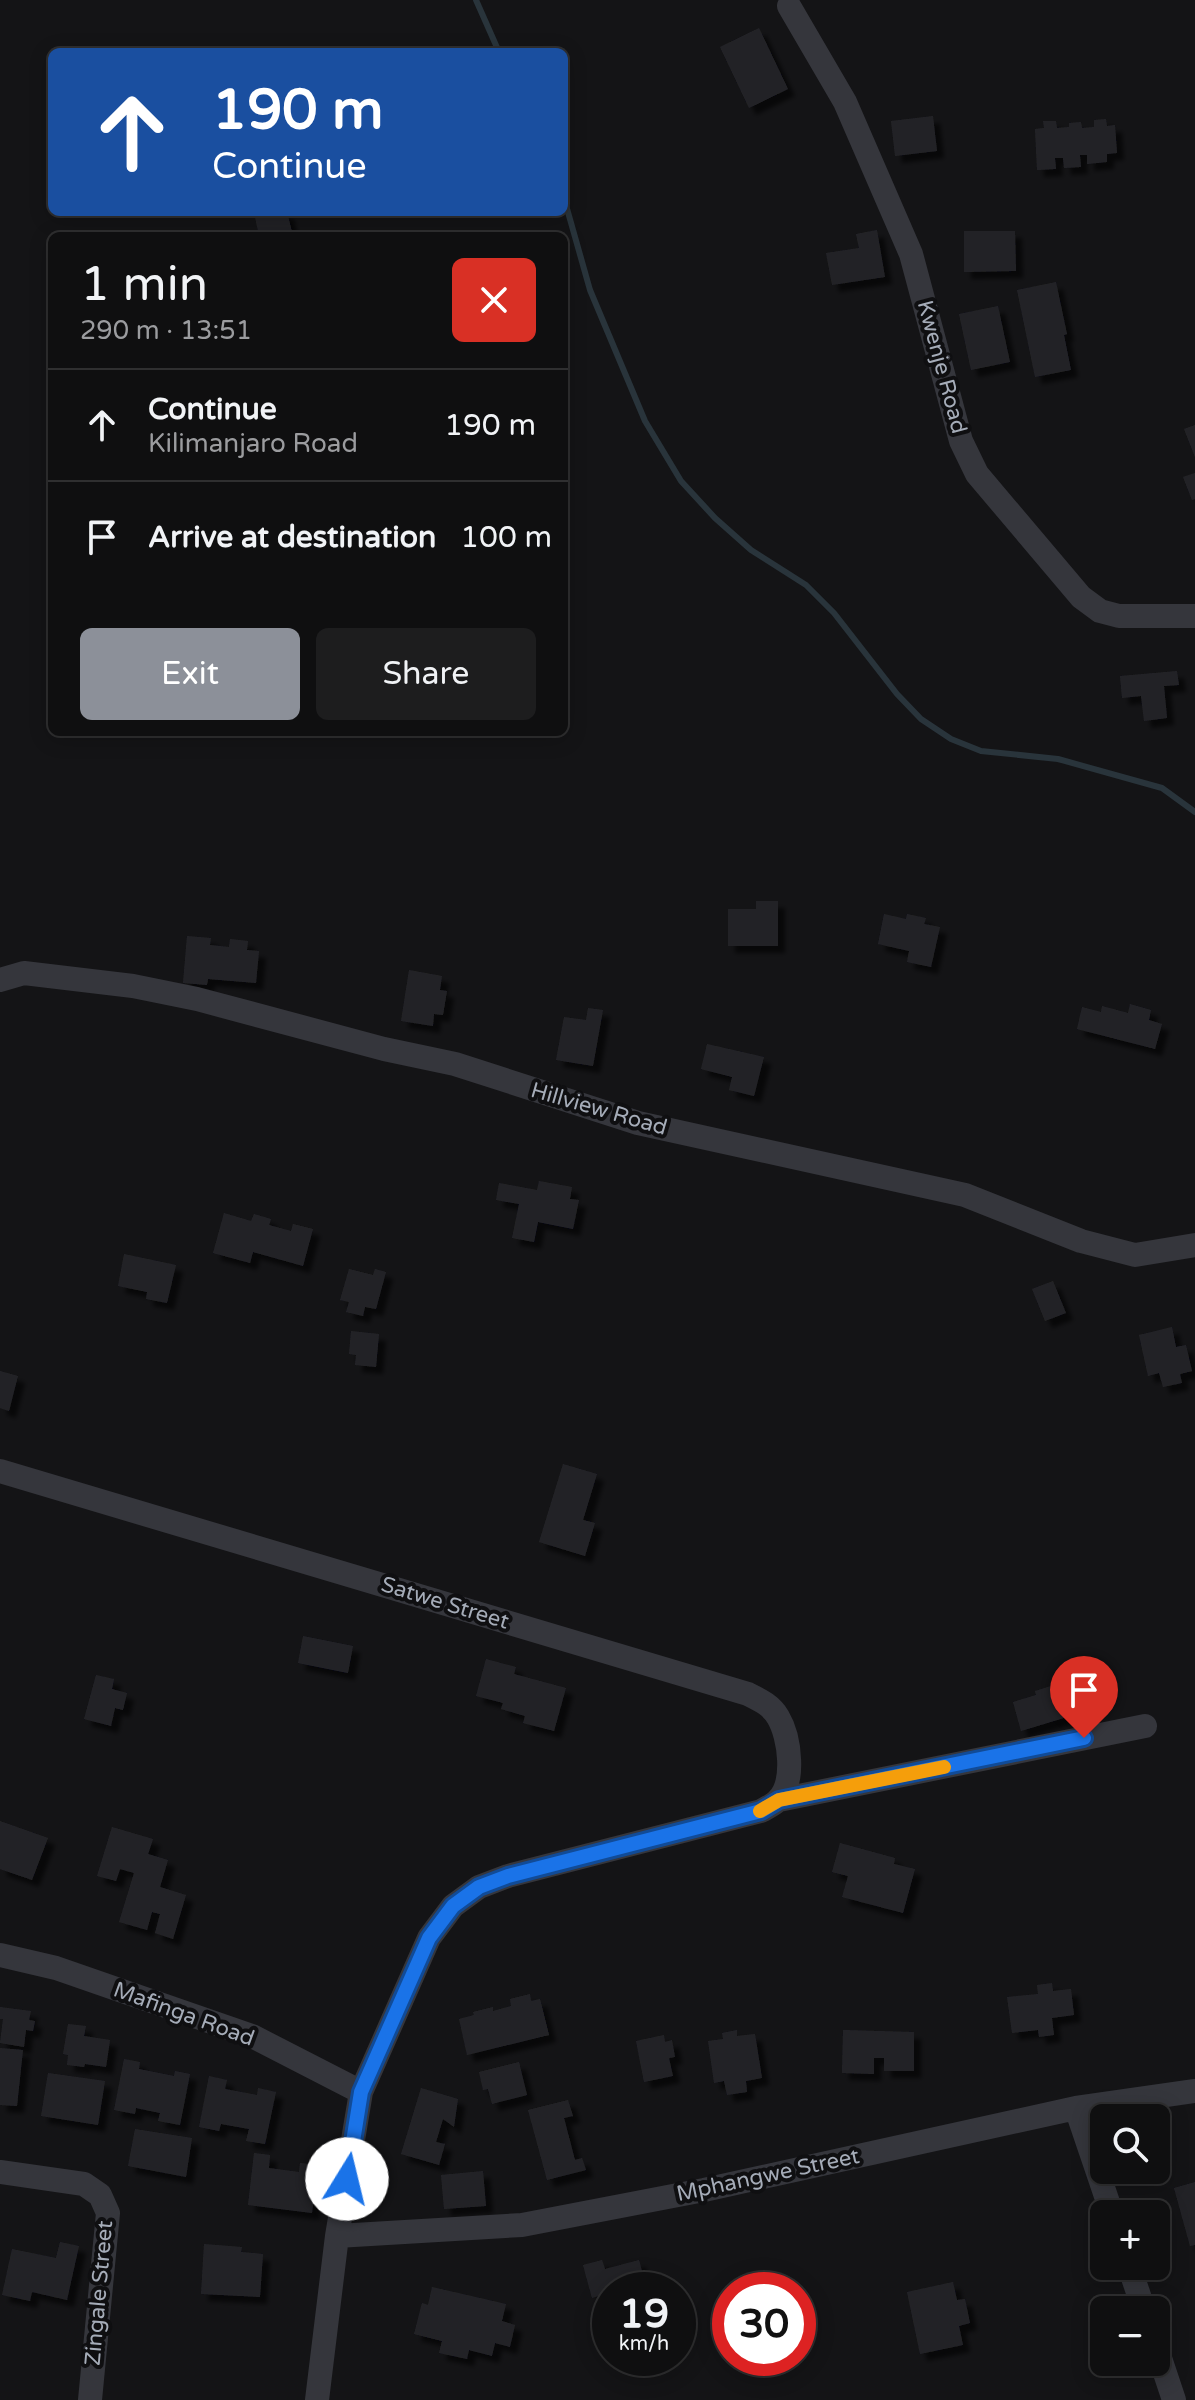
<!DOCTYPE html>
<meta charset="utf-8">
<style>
body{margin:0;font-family:"Varela Round",sans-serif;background:#1d1d1e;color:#f1f3f6;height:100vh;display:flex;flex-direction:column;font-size:30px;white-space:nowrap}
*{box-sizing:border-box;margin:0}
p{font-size:26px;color:#9b9c9f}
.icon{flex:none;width:44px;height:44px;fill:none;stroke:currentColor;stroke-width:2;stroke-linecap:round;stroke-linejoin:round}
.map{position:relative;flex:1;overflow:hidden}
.sheet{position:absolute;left:48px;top:232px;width:520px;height:504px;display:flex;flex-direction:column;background:#0f0f10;border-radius:12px;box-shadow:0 4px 20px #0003,0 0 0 2px #2f2f30}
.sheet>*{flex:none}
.hud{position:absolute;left:48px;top:48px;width:520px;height:168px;border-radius:12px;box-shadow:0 4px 20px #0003,0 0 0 2px #2f2f30;background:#1a4fa0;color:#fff;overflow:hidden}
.controls{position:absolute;left:1090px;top:2104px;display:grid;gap:16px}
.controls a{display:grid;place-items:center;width:80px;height:80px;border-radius:12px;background:#0f0f10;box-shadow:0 4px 20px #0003,0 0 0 2px #2f2f30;font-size:40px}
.speed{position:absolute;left:592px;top:2272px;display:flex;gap:16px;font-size:40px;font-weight:700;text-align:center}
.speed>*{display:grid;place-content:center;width:104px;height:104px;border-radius:50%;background:#0f0f10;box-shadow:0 4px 20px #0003,0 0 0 2px #2f2f30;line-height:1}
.speed small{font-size:20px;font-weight:400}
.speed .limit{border:12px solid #d22;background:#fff;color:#111}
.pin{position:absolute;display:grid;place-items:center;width:68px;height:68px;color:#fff;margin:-82px -34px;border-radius:50% 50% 50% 0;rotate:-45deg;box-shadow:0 0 8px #0007}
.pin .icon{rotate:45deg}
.me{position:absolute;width:88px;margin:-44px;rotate:9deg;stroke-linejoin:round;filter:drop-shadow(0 0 6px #0008)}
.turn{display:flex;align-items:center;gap:28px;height:168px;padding:0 32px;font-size:36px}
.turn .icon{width:104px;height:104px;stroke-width:2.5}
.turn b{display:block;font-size:56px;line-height:68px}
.round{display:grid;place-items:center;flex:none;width:84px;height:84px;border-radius:12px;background:#1d1d1e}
.headline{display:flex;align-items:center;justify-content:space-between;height:136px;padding:0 32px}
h1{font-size:48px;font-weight:600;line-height:60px}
.primary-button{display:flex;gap:16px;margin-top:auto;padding:16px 32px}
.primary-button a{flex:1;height:92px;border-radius:12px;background:#8c9099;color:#fff;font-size:32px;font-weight:600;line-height:92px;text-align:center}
.primary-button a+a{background:#1d1d1e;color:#f1f3f6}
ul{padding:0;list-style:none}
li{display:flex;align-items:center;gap:24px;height:112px;padding:0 32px;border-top:2px solid #2f2f30}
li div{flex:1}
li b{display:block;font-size:30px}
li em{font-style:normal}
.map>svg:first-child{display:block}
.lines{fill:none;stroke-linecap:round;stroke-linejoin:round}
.stream{stroke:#29343b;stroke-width:6}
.building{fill:#242428;filter:url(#shadow)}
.minor{stroke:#35363c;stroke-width:24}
.route-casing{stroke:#114b97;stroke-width:20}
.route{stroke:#1a73e8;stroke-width:14}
.slow{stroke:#f59e0b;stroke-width:14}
.labels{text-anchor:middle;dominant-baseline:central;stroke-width:8;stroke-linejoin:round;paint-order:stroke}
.street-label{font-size:22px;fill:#a5acb8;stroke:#0f0f11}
</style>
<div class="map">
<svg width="1195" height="2400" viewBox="0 0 1195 2400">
<defs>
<filter id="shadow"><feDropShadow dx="7" dy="7" stdDeviation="2" flood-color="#0009"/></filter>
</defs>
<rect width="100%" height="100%" fill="#141416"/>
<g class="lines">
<path class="stream" d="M476 0 499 52
M564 198 590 290 645 421 681 481 715 518 751 550 806 585 834 613 897 694 921 719 951 739 981 751 1058 759 1162 788 1195 812"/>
</g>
<path class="building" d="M759 28 788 89 749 108 720 47Z
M933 116 937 151 895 156 891 121Z
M1106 119 1107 126 1115 125 1117 153 1107 154V162L1087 164V155H1080L1081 167 1064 168 1063 158H1055L1056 169 1037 170 1035 129 1044 128 1043 121H1056L1057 128 1069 127V123L1081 122 1082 128 1094 127V120Z
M254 212H287L293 236H259Z
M877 230 885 277 832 285 826 253 859 248 856 234Z
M964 231H1015L1016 271 964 272Z
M1056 282 1067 334 1064 335 1071 370 1035 377 1017 290Z
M998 306 1010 362 971 370 959 314Z
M1195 425V457L1184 429Z
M1195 473V499L1192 500 1183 477Z
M1177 671 1179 685 1164 686 1167 718 1144 721 1141 696 1122 698 1120 676Z
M756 901H778V946H728V909H756Z
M884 914 906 919 907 914 926 918 924 924 940 927 931 967 907 962 909 951 878 944Z
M187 936 211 938 210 945 229 947 230 939 248 941 247 950 259 951 256 983 208 979 207 985 183 983Z
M409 970 442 976 440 990 447 991 443 1015 434 1014 433 1026 401 1021Z
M1130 1004 1151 1010 1149 1020 1162 1024 1155 1049 1077 1029 1082 1007 1101 1012 1102 1006 1128 1013Z
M588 1008 603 1010 593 1066 556 1060 564 1017 586 1020Z
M707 1044 764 1057 754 1096 729 1090 732 1077 701 1069Z
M539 1181 572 1187 570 1199 579 1200 573 1229 538 1222 534 1242 512 1238 519 1204 496 1200 499 1183 537 1190Z
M224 1213 251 1221 254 1214 271 1219 269 1225 291 1231 293 1224 313 1229 303 1266 253 1252 250 1263 213 1253Z
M124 1254 176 1265 167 1303 146 1299 147 1292 118 1286Z
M349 1269 373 1275 375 1269 386 1272 376 1309 365 1307 363 1316 346 1312 349 1302 340 1300Z
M1053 1281 1066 1313 1045 1321 1032 1289Z
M1172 1327 1176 1347 1186 1345 1192 1371 1180 1374 1182 1383 1163 1387 1159 1373 1148 1376 1139 1335Z
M351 1331 379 1334 376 1367 355 1365 356 1355 349 1354Z
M0 1371 18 1376 9 1411 0 1408Z
M563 1464 597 1474 583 1520 595 1523 585 1556 539 1542Z
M303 1636 353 1646 348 1673 298 1663Z
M486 1659 516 1667 514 1674 566 1688 554 1731 523 1723 525 1716 501 1709 503 1703 476 1696Z
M96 1675 114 1679 112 1689 127 1693 123 1710 115 1708 111 1726 84 1719Z
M1067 1681 1077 1714 1021 1731 1013 1702 1036 1695 1035 1691Z
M0 1821 48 1838 32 1880 0 1869Z
M112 1827 153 1839 148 1854 168 1860 160 1887 186 1895 173 1939 155 1933 160 1914 152 1912 147 1930 119 1922 134 1873 120 1869 116 1881 97 1876Z
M840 1843 895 1858 894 1864 915 1869 903 1913 842 1897 848 1876 832 1872Z
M1052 1983 1053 1991 1071 1989 1074 2015 1052 2018 1054 2035 1039 2037 1038 2030 1012 2033 1007 1997 1038 1994 1037 1985Z
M530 1994 531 2001 540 1999 549 2035 467 2055 459 2019 474 2015 473 2012 493 2007V2011L511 2006 510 1999Z
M0 2007 31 2011 29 2020 35 2021 33 2031 26 2030 24 2047 0 2043 3 2019H0Z
M68 2024 86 2026 84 2036 110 2040 106 2067 85 2064 84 2067 67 2065 68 2055 63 2054Z
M737 2030V2036L755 2034 762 2078 746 2081 747 2092 727 2095 724 2081 714 2083 708 2041 723 2039 722 2033Z
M843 2030 914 2032V2071H884V2058H874V2074L842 2073Z
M664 2035 665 2042 672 2040 675 2057 669 2058 673 2076 644 2082 636 2041Z
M0 2048 23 2050 17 2106 0 2105Z
M124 2059 140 2062 139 2069 174 2076 175 2071 190 2074 180 2125 158 2121 160 2113 136 2108 135 2114 114 2110Z
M519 2062 527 2095 492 2104 488 2089 483 2090 479 2072Z
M48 2073 105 2081 98 2125 41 2116Z
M209 2076 227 2080 225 2089 257 2095 258 2088 276 2092 265 2144 246 2141 249 2129 221 2124 219 2131 199 2127Z
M421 2088 458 2099 454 2127 443 2119 436 2142 445 2144 439 2165 401 2154Z
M568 2100 573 2116 564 2118 575 2160 582 2158 586 2170 547 2180 528 2110Z
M135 2129 192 2138 186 2177 128 2166Z
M254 2153 270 2155 269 2168 299 2172 300 2163 318 2165 312 2213 248 2205Z
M483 2171 486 2206 444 2209 441 2175Z
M1195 2182V2245L1190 2246 1174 2188Z
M60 2242 79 2246 67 2300 32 2292 30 2301 2 2295 12 2249 56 2258Z
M204 2244 242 2247 241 2252 263 2254 260 2297 201 2294Z
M602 2260 605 2269 639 2260 646 2286 629 2290H610V2302L604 2304 601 2295 592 2298 583 2265Z
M953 2282 957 2300 965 2299 970 2323 959 2326 963 2345 920 2354 907 2292Z
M432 2287 506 2304 502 2321 515 2325 510 2347 495 2343 492 2356 469 2350 467 2359 439 2353 442 2341 414 2334 422 2303 428 2305Z"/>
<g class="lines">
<path class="minor" d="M789 6 845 102 911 254 961 441 977 474 1081 597 1100 611 1119 616H1195
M0 980 24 973 133 986 197 999 384 1049 455 1064 638 1123 965 1195 1081 1241 1135 1255 1195 1245
M0 1471 748 1694C760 1700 771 1705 778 1717 790 1737 796 1784 777 1801 773 1805 766 1808 761 1811L508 1876 479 1887 453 1906 429 1938 361 2092 337 2236 317 2400
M779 1800 1145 1726
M0 1955 56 1968 252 2036 361 2092
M1076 2108 1112 2214
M0 2172 84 2184 100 2195 108 2213 90 2400
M337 2236 522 2225 704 2190 1076 2108 1195 2091
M1129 2266 1144 2310
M1156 2346 1174 2400"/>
</g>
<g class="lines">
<g class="route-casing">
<path id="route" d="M347 2179 361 2092 429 1938 453 1906 479 1887 508 1876 761 1811 779 1800 1084 1738"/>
</g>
<use href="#route" class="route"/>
<path class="slow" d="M760 1811 779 1800 944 1767"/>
</g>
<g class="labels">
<g class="street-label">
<text transform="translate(942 367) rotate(75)">Kwenje Road</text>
<text transform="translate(599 1109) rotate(16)">Hillview Road</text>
<text transform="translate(445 1603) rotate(17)">Satwe Street</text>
<text transform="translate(184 2014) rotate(20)">Mafinga Road</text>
<text transform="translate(768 2175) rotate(-12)">Mphangwe Street</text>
<text transform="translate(99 2293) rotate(-85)">Zingale Street</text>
</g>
</g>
</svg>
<div class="controls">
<a><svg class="icon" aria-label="search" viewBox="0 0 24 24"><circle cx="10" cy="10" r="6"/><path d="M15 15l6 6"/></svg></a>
<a>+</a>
<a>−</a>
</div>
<div class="speed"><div>19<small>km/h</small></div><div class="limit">30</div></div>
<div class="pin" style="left:1084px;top:1738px;background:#d93025"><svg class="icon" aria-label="arrive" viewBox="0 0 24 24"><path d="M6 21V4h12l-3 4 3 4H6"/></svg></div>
<svg class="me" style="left:347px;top:2179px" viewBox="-20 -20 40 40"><circle r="19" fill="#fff"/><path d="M0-13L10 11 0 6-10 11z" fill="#1a73e8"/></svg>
<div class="hud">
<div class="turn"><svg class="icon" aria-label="ahead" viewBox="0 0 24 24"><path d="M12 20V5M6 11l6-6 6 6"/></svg><div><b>190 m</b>Continue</div></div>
</div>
<section class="sheet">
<div class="headline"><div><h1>1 min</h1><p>290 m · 13:51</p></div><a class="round" style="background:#d93025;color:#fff"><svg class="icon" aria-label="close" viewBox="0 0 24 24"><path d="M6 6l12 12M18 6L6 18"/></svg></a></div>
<ul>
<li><svg class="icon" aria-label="ahead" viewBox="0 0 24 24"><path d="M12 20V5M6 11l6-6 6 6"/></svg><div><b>Continue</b><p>Kilimanjaro Road</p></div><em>190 m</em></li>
<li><svg class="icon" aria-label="arrive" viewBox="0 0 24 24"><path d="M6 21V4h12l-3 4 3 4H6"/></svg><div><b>Arrive at destination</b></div><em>100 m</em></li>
</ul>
<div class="primary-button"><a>Exit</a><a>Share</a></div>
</section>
</div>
